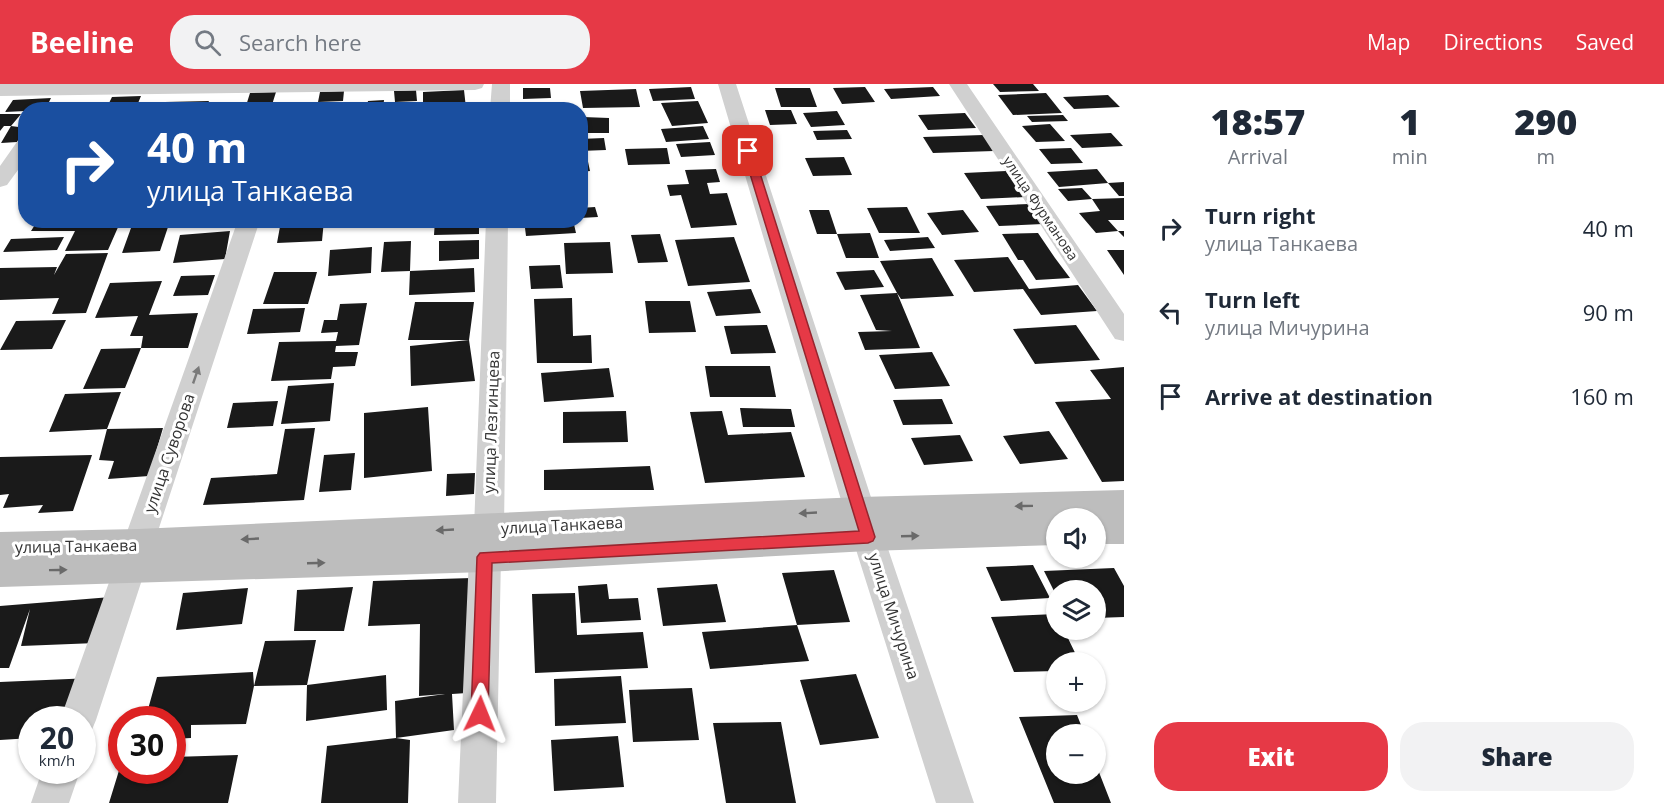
<!DOCTYPE html>
<meta charset="utf-8">
<style>
body{margin:0;font-family:"Open Sans",sans-serif;background:#f2f2f3;color:#1f2937;height:100vh;display:flex;flex-direction:column;font-size:22px;white-space:nowrap}
*{box-sizing:border-box;margin:0}
p{font-size:20px;color:#747a83}
.icon{flex:none;width:33px;height:33px;fill:none;stroke:currentColor;stroke-width:2;stroke-linecap:round;stroke-linejoin:round}
.map{position:relative;flex:1;overflow:hidden}
.details{display:flex;flex-direction:column;background:#fff;width:540px}
.details>*{flex:none}
.banner{position:absolute;left:18px;top:18px;width:570px;height:126px;border-radius:24px;box-shadow:0 2px 4px #0004;background:#1a4fa0;color:#fff;overflow:hidden}
.tools{position:absolute;left:1046px;top:424px;display:grid;gap:12px}
.tools a{display:grid;place-items:center;width:60px;height:60px;border-radius:50%;background:#fff;box-shadow:0 2px 4px #0004;font-size:30px}
.speed{position:absolute;left:18px;top:622px;display:flex;gap:12px;font-size:30px;font-weight:700;text-align:center}
.speed>*{display:grid;place-content:center;width:78px;height:78px;border-radius:50%;background:#fff;box-shadow:0 2px 4px #0004;line-height:1}
.speed small{font-size:15px;font-weight:400}
.speed .limit{border:9px solid #d22;background:#fff;color:#111}
.pin{position:absolute;display:grid;place-items:center;width:51px;height:51px;color:#fff;margin:-26px;border-radius:12px;box-shadow:0 3px 9px #0006}
.me{position:absolute;width:66px;margin:-33px;rotate:2deg;stroke-linejoin:round;filter:drop-shadow(0 0 4px #0008)}
.turn{display:flex;align-items:center;gap:21px;height:126px;padding:0 30px;font-size:27px}
.turn .icon{width:78px;height:78px;stroke-width:2.5}
.turn b{display:block;font-size:42px;line-height:51px}
.eta{display:flex;justify-content:space-evenly;align-items:center;height:102px;text-align:center}
.eta b{font-size:36px;font-weight:800;line-height:42px}
.primary-button{display:flex;gap:12px;margin-top:auto;padding:12px 30px}
.primary-button a{flex:1;height:69px;border-radius:24px;background:#e63946;color:#fff;font-size:24px;font-weight:800;line-height:69px;text-align:center}
.primary-button a+a{background:#f2f2f3;color:#1f2937}
ul{padding:0;list-style:none}
li{display:flex;align-items:center;gap:18px;height:84px;padding:0 30px}
li div{flex:1}
li b{display:block;font-size:22px}
li em{font-style:normal}
header{display:flex;align-items:center;gap:36px;box-sizing:border-box;height:84px;padding:0 30px;background:#e63946;color:#fff}
header strong{font-size:28px}
nav{display:flex;gap:33px;margin-inline-start:auto;font-size:21px}
.search{width:420px;height:54px;background:#f2f2f3;display:flex;align-items:center;gap:15px;box-sizing:border-box;padding:0 21px;border-radius:24px;color:#747a83;font-size:22px}
main{display:flex;flex:1;min-height:0}
.map>svg:first-child{display:block}
.building{fill:#1a1a1a}
.lines{fill:none;stroke-linecap:round;stroke-linejoin:round}
.street{fill:#d0d0d0;fill-rule:evenodd}
.secondary{fill:#bdbdbd;fill-rule:evenodd}
.oneway{fill:#7a7a7a}
.oneway2{fill:#6a6a6a}
.route{fill:#e63946;stroke:#96252e;stroke-width:1.5}
.labels{text-anchor:middle;dominant-baseline:central;stroke-width:6;stroke-linejoin:round;paint-order:stroke}
.far-street-label{font-size:14px;fill:#333;stroke:#fff}
.street-label{font-size:16px;fill:#333;stroke:#fff}
</style>
<header>
<strong>Beeline</strong>
<div class="search"><svg class="icon" aria-label="search" viewBox="0 0 24 24"><circle cx="10" cy="10" r="6"/><path d="M15 15l6 6"/></svg>Search here</div>
<nav><a>Map</a><a>Directions</a><a>Saved</a></nav>
</header>
<main>
<div class="map">
<svg width="1124" height="719" viewBox="0 0 1124 719">
<rect width="100%" height="100%" fill="#fff"/>
<path class="building" d="M993 0H1033L1039 7 1000 8Z
M691 3 695 15 653 17 649 5Z
M865 3 875 18 842 20 833 4Z
M933 3 940 12 891 15 884 5Z
M523 4H550L551 14 523 15Z
M775 4H810L817 23H781Z
M636 5 640 23 583 24 580 7Z
M416 6 417 17 395 18 394 7Z
M464 6 466 24 423 26V8Z
M344 7 343 17 318 18 320 8Z
M276 8 271 24 245 25 250 9Z
M1046 9 1062 29 1013 31 998 11Z
M1108 11 1120 23 1074 25 1063 13Z
M141 12 136 24 106 25 112 13Z
M51 14 45 26 5 28 13 16Z
M384 16 383 26H366L368 17Z
M209 17 205 26H161L165 18Z
M698 17 708 39 672 42 661 19Z
M765 26H791L797 40 770 41Z
M837 27 845 41 811 43 803 29Z
M965 29 976 44 928 46 918 31Z
M0 30H21L11 42H4L0 47Z
M1063 31 1068 37 1032 38 1027 32Z
M583 33 609 34V49H582Z
M1050 40 1065 57 1036 58 1022 42Z
M11 42 26 44 17 58 1 59Z
M703 42 709 55 666 58 661 45Z
M847 46 852 55 817 56 813 47Z
M1111 49 1123 62 1082 64 1070 51Z
M983 51 994 67 933 69 923 53Z
M604 54 606 66 580 67V55Z
M710 58 715 71 681 73 676 60Z
M667 64 670 80 628 81 625 65Z
M1071 64 1083 79 1051 80 1039 65Z
M580 73H587L590 87 580 88Z
M844 73 852 91 813 92 805 74Z
M716 85 720 98 707 99 710 110 727 109 737 141 691 144 681 111 670 112 667 101 689 100 685 86Z
M1097 85 1108 99 1124 98V112H1119L1108 99 1059 103 1047 88Z
M1006 87 1025 113 981 115 964 89Z
M1082 104 1092 115 1068 117 1058 105Z
M1124 114V136H1108L1118 147H1124V153L1118 147 1096 149 1079 129 1100 127 1092 115Z
M1029 120 1043 140 999 142 986 122Z
M595 123 598 133 580 134V124Z
M907 123 920 149H879L867 124Z
M809 126H829L837 150 870 149 879 174H846L837 150H817Z
M963 126 979 148 942 151 927 129Z
M38 136H81L77 143 119 141 108 166 65 167 75 147H31Z
M324 136 322 157 277 159 281 137Z
M435 136H479V150L434 151Z
M524 136H573L576 149 526 152Z
M168 143 160 167 122 169 131 144Z
M230 147 225 175 173 179 180 151Z
M1038 149 1055 174 1070 194 1036 196 1023 176H1018L1002 150Z
M660 150 668 178 638 179 631 151Z
M64 153 57 166 3 168 11 155Z
M734 153 750 198 688 202 675 156Z
M928 153 935 164 890 167 884 156Z
M479 156V175L439 177V157Z
M411 157 410 187 381 188 384 158Z
M610 158 613 189 566 190 564 159Z
M372 163 371 189 328 192 330 166Z
M1107 166H1124V191Z
M108 169 86 229 52 230 59 214 0 216V184L57 183 54 191 66 170Z
M1008 173 1029 205 1078 201 1097 227 1041 231 1023 205 974 208 954 176Z
M932 174 954 212 901 215 897 209 920 264 865 266 858 248 892 247 876 246 860 211 897 209 880 177Z
M560 181 563 204 531 205 529 182Z
M474 184 475 208 409 211 410 187Z
M874 186 884 203 845 206 836 188Z
M274 188H317L308 220H263Z
M215 191 208 211 173 212 181 192Z
M162 197 149 231 198 229 188 264H141L143 252H130L138 232 95 234 110 199Z
M751 205 761 229 716 232 707 208Z
M572 214 573 252 591 251 592 279H537L534 215Z
M645 217H690L696 248 649 249Z
M415 218H474L469 256 475 297 411 302 410 262 469 256H408Z
M367 219 359 261 336 262 335 268H358L355 282 333 283 331 295 271 297 279 258 336 257 338 248 321 249 324 236H337L340 220Z
M305 224 300 248 247 250 253 225Z
M66 236 52 265 0 266 16 237Z
M767 241 776 269 731 270 724 242Z
M1076 241 1100 276 1035 280 1013 245Z
M141 264 125 304 83 305 101 265Z
M932 268 950 302 895 305 879 271Z
M705 282H770L776 313H710Z
M1124 283V397L1102 398 1055 318 1111 315 1090 286Z
M609 284 614 313 544 318 541 289Z
M334 299 330 337 281 340 288 302Z
M121 308 107 345 163 344 149 392 108 395 114 377 99 376 107 345 49 348 65 310Z
M942 315 953 340 903 341 893 316Z
M278 317 273 342 227 344 233 319Z
M428 323 432 387 364 394V329Z
M740 324 791 325 795 343H743Z
M626 327 628 358 563 359V328Z
M722 327 728 351 791 348 805 393 705 399 690 328Z
M315 344 304 416 203 421 211 394 277 390 285 345Z
M1049 347 1068 375 1020 380 1003 352Z
M960 351 973 377 924 381 911 354Z
M355 369 351 406 319 408 324 371Z
M92 371 73 427 38 429 43 421 3 424 9 410 0 411V373Z
M650 382 654 406H544V386Z
M475 389 474 410 446 412 447 390Z
M1033 481 1050 514 1001 517 986 483Z
M1114 484 1124 502V533L1095 534V507H1056V511L1044 487Z
M834 486 850 538 797 541 782 489Z
M472 494 467 609 452 610 454 646 396 654 395 617 445 610 419 612 420 540 368 542 373 497Z
M607 500 609 515 638 514 641 536 581 539 578 502Z
M717 500 726 538 663 542 657 504Z
M353 503 344 547H294L297 506Z
M248 504 242 540 176 546 183 509Z
M575 509 577 551 643 548 648 584 535 589 532 510Z
M111 513 96 559 21 562 30 525 9 584H0V522Z
M1056 530V546H1064L1080 579H1056V587L1014 588 991 533Z
M797 541 809 577 710 585 702 548Z
M316 556 307 601 254 602 265 557Z
M253 588 254 602 246 640 191 641V654L172 655V636H145L157 593Z
M856 590 879 654 820 661 800 596Z
M386 591 387 626 306 637 307 601Z
M621 592 626 639 555 642 554 595Z
M92 594 79 636H32V654L0 656V598Z
M692 604 699 656 633 658 629 606Z
M1077 631 1085 651H1056V690H1095V678L1111 719H1054L1019 633Z
M781 638 796 719H726L713 639Z
M618 652 624 703 554 707 551 656Z
M396 654 410 656 408 719H321L327 662Z
M238 671 228 719H109L121 680 122 687H172V673Z"/>
<g class="lines">
<path class="street" d="M0 0H484L482 4 475 6 0 12Z
M492 0H510V26H490Z
M718 0H736L884 453 974 719H936L852 453Z
M949 0H967L1124 230V257L1115 255Z
M26 53V75L7 101 0 103V82L19 55Z
M238 136H260L96 636 91 648 82 651V636H60Z
M486 136H508L504 444 501 473 496 719H458L469 473 474 444Z
M42 687H80L69 719H31Z"/>
<path class="secondary" d="M1124 406V460H1095V435H1056V461L868 467 485 488 0 503V448L138 445 860 413Z"/>
</g>
<defs><path id="oneway-solid" d="M-6-.8H1V-3.2L6.5 0L1 3.2V.8H-6Z" transform="scale(1.5)"/></defs>
<use class="oneway" href="#oneway-solid" transform="translate(196 291) rotate(-71)"/>
<g class="oneway2">
<use href="#oneway-solid" transform="translate(1024 422) rotate(179)"/>
<use href="#oneway-solid" transform="translate(808 429) rotate(177)"/>
<use href="#oneway-solid" transform="translate(445 446) rotate(177)"/>
<use href="#oneway-solid" transform="translate(910 452) rotate(-2)"/>
<use href="#oneway-solid" transform="translate(250 455) rotate(177)"/>
<use href="#oneway-solid" transform="translate(316 479) rotate(-2)"/>
<use href="#oneway-solid" transform="translate(58 486) rotate(-1)"/>
</g>
<path class="route" d="M745 65 753 67 875 453 873 457 868 459 492 479 488 630 486 635 480 638 474 635 471 630 477 473 480 469 859 447 743 67Z"/>
<g class="labels">
<g class="far-street-label">
<text transform="translate(1041 124) rotate(56)">улица Фурманова</text>
</g>
<g class="street-label">
<text transform="translate(491 338) rotate(-88)">улица Лезгинцева</text>
<text transform="translate(169 369) rotate(-71)">улица Суворова</text>
<text transform="translate(562 441) rotate(-3)">улица Танкаева</text>
<text transform="translate(76 462) rotate(-1)">улица Танкаева</text>
<text transform="translate(894 532) rotate(72)">улица Мичурина</text>
</g>
</g>
</svg>
<div class="tools">
<a><svg class="icon" aria-label="sound" viewBox="0 0 24 24"><path d="M4 9h4l5-4v14l-5-4H4zM17 9q2 3 0 6"/></svg></a>
<a><svg class="icon" aria-label="layers" viewBox="0 0 24 24"><path d="M12 4l9 5-9 5-9-5zM3 14l9 5 9-5"/></svg></a>
<a>+</a>
<a>−</a>
</div>
<div class="speed"><div>20<small>km/h</small></div><div class="limit">30</div></div>
<div class="pin" style="left:748px;top:67px;background:#d93025"><svg class="icon" aria-label="arrive" viewBox="0 0 24 24"><path d="M6 21V4h12l-3 4 3 4H6"/></svg></div>
<svg class="me" style="left:480px;top:630px" viewBox="-20 -20 40 40"><path d="M0-17L14 15 0 8-14 15z" fill="#e63946" stroke="#fff" stroke-width="4"/></svg>
<div class="banner">
<div class="turn"><svg class="icon" aria-label="right" viewBox="0 0 24 24"><path d="M7 20v-9h11M14 6l5 5-5 5"/></svg><div><b>40 m</b>улица Танкаева</div></div>
</div>
</div>
<section class="details">
<div class="eta">
<div><b>18:57</b><p>Arrival</p></div>
<div><b>1</b><p>min</p></div>
<div><b>290</b><p>m</p></div>
</div>
<ul>
<li><svg class="icon" aria-label="right" viewBox="0 0 24 24"><path d="M7 20v-9h11M14 6l5 5-5 5"/></svg><div><b>Turn right</b><p>улица Танкаева</p></div><em>40 m</em></li>
<li><svg class="icon" aria-label="left" viewBox="0 0 24 24"><path d="M17 20v-9H6M10 6l-5 5 5 5"/></svg><div><b>Turn left</b><p>улица Мичурина</p></div><em>90 m</em></li>
<li><svg class="icon" aria-label="arrive" viewBox="0 0 24 24"><path d="M6 21V4h12l-3 4 3 4H6"/></svg><div><b>Arrive at destination</b></div><em>160 m</em></li>
</ul>
<div class="primary-button"><a>Exit</a><a>Share</a></div>
</section>
</main>
